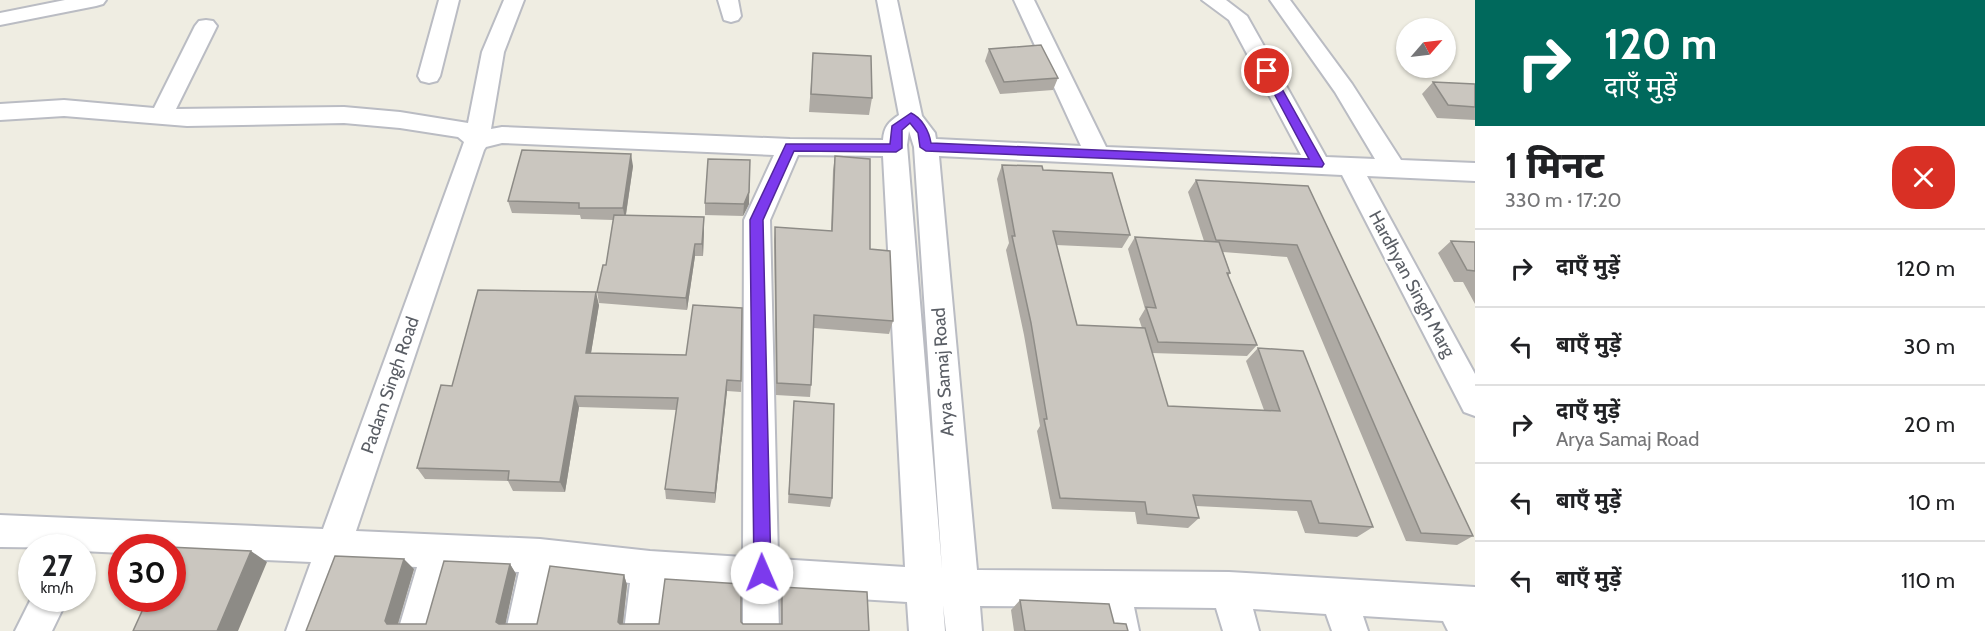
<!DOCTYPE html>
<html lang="hi">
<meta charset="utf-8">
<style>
body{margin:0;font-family:Cabin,"Noto Sans Devanagari",sans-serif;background:#f2f2f2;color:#202124;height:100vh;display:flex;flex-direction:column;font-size:22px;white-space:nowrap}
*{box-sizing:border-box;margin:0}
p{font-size:20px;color:#757577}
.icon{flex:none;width:33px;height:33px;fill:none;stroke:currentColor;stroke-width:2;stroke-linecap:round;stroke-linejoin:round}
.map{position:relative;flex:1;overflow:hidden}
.panel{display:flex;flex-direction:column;background:#fff;width:510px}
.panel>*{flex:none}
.banner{background:#00695c;color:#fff;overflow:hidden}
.needle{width:39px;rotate:62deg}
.tools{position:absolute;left:1396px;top:18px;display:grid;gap:12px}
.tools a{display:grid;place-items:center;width:60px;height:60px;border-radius:50%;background:#fff;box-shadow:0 2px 4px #0004;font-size:30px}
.speed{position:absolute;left:18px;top:534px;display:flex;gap:12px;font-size:30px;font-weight:700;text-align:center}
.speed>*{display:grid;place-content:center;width:78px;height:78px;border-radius:50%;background:#fff;box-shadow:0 2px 4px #0004;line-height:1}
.speed small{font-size:15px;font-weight:400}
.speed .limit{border:9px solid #d22;background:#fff;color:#111}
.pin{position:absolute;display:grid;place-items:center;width:51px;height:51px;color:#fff;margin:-26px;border:3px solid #fff;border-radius:50%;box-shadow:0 2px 6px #0007}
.me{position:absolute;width:66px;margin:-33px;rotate:359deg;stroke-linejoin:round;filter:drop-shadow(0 0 4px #0008)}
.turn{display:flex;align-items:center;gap:21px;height:126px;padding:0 30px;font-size:27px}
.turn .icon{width:78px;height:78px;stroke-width:2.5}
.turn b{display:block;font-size:42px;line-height:51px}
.round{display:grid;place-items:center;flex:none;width:63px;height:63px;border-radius:24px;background:#f2f2f2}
.summary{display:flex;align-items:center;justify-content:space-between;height:102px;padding:0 30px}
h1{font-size:36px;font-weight:800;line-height:45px}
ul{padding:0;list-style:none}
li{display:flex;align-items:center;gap:18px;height:78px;padding:0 30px;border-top:2px solid #e0e0e0}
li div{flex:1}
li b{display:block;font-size:22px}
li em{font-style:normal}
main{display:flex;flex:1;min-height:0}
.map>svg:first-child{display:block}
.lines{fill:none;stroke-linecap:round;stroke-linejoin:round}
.minor-casing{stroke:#babcc3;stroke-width:4}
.minor{fill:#fff;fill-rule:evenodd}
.wall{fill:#aeaaa4}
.shaded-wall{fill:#8d8b86}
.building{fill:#cac6bf;stroke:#8d8b86;stroke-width:1.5}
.route{fill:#7c3aed;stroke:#51269a;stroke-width:1.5}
.labels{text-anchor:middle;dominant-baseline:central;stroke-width:5;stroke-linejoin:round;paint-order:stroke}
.street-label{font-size:18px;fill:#5a5e65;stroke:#fff}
</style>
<main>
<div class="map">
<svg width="1475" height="631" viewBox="0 0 1475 631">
<rect width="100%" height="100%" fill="#efede2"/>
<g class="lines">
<g class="minor-casing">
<path id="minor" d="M65 0H106L103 4 96 6 0 25V13Z
M439 0H459L440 76 437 81 429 83 421 81 418 76Z
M504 0H524L504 52 491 129 502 127 790 139 883 140C884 126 889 122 899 115L877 0H897L922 116 935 133 936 139 1081 146 1014 0H1034L1106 147 1301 155 1229 20 1202 0H1226L1247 16 1326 157 1375 159 1335 92 1270 0H1290L1352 84 1401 160 1475 163V181L1367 176 1475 374V416L1464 412 1342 175 939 156 977 570 1229 572 1475 587V631H1448L1443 621 1363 616 1368 631H1332L1326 614 1253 609 1259 631H1223L1216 608 1134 607 1139 631H1103L1098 607 980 606 982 631H946L943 605 945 631H909L907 602 778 594 779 631H743V591L665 586 660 631H624L630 583 554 574 542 631H506L519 572 451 569 434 631H398L417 567 345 564 322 631H286L311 562 172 556V548H122V553L82 551V548L0 547V515L323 529 464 142 458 137 400 128 344 123 187 126 64 116 0 120V104L64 100 154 108 195 26 199 21 206 20 213 21 217 26 176 109 344 107 400 112 468 123 482 52ZM909 131 914 147 942 569 907 145ZM502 143 774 155 744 220 743 557 650 551 540 539 356 531 484 150 486 147ZM798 155 883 156 905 567 778 559 770 220Z
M718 0H738L741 16 738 20 731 22 724 20Z
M32 597V598H68L52 631H15Z"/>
</g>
<use href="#minor" class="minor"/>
</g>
<path class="wall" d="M989 49 1058 78 1053 90 1000 94 985 61Z
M813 53 872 98 869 115 809 112Z
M1433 82 1475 84V120L1437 118 1422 94Z
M835 156 870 249 893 321 889 334 814 328 811 385 810 397 776 395 774 240 775 227 831 231 833 170Z
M1002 165 1043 170 1130 235 1122 248 1056 245 1077 325 1142 328 1139 319 1145 309 1128 249 1135 237 1204 241 1188 192 1196 180 1308 186 1473 536 1457 545 1406 541 1287 257 1223 252 1230 273 1228 276 1257 345 1247 356 1152 353 1168 406 1264 410 1246 361 1258 348 1373 527 1357 537 1305 533 1297 511 1196 506 1199 518 1188 528 1137 524 1135 512 1052 509 1037 431 1040 426 1024 335 1006 250 1009 243 997 179Z
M633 166 626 215 704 229 703 256H695L687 310 599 303 597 292 606 265 613 220 581 219 580 215 512 213 508 201Z
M705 203 749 204 743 216 705 215Z
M1451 241 1475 242V304L1463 282H1454L1438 253Z
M599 305 591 353 686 355 742 308 741 392 727 391 715 503 666 499 665 489 677 410 579 407 565 492 513 491 508 481 425 479 417 468 452 386Z
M794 401 832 498 830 507 788 503Z
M510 564 516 574 505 624H537L624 575 627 585 623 624 741 622 743 624H781L780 596 782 587 869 631H306L414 569 398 624H426Z
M1020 600 1114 623 1128 631H1014L1011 610Z"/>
<path class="shaded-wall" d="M631 154 633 166 625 220 623 208Z
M750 160 749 204 743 216 744 204Z
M704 217V229L703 256 702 244Z
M695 244V256L687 310 686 298Z
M596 292 599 305 589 365 586 353Z
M727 380V391L715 503V493Z
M575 396 579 407 565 492 560 482Z
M251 551 267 562 238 631H217Z
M404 559 414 569 396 630 387 624 385 621Z
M510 564 516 574 504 631 496 622Z
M624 575 627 585 622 631 618 622Z"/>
<path class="building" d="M1041 45 1058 78 1004 82 989 49Z
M813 53 871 56 872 98 811 94Z
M1433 82 1475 84V107L1448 105Z
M522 150 631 154 623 208H579V203L508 201Z
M835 156 870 159V249L890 251 893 321 814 315 811 385 777 383 775 227 832 231Z
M708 159 750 160 749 192 744 204 705 203Z
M1002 165 1042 166 1043 170 1112 173 1130 235 1053 231 1077 325 1145 328 1168 406 1280 411 1258 348 1303 351 1373 527 1319 523 1311 501 1193 495 1199 518 1147 514 1145 502 1060 498 1044 419H1047L1031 323 1012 236H1015Z
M1196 180 1308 186 1473 536 1421 533 1297 245 1216 240Z
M614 215 704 217 702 244H695L686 298 597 292 603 265H606Z
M1135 237 1219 242 1230 273H1227L1257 345 1158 342 1146 307 1156 308Z
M1451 241 1475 242V271L1467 270Z
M478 290 596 292 586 353 686 355 693 305 742 308 741 381 727 380 715 493 665 489 678 398 575 396 560 482 508 480 509 471 417 468 441 385 452 386Z
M794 401 834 404 832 498 789 494Z
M169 547 251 551 217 631H133L148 598H172V548Z
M335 556 404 559 385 621 387 624H426L444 561 510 564 496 622 499 624H537L550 566 624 575 618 622 620 624H659L665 579 741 584V622L743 624H782V587L867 592 869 631H306Z
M1020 600 1109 604 1114 623 1126 624 1128 631H1025Z"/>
<path class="route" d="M1267 68 1272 71 1324 164 1322 167 926 151 920 147 918 133 910 123 902 130V148L896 152 794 151 763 220 771 573 768 579 762 582 756 579 754 573 750 220 786 144H890L892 126 911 113C922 118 929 131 931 143L1309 159 1262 71Z"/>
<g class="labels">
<g class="street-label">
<text transform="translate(1412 284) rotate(62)">Hardhyan Singh Marg</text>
<text transform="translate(943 372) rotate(-94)">Arya Samaj Road</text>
<text transform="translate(390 385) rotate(-71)">Padam Singh Road</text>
</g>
</g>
</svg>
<div class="tools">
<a><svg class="needle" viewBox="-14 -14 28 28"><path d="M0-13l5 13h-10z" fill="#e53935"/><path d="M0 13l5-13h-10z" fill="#757577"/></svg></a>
</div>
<div class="speed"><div>27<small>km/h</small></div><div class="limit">30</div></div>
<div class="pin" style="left:1267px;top:71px;background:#d93025"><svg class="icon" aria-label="arrive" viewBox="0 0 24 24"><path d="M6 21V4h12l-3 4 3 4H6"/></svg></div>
<svg class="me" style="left:762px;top:573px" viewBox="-20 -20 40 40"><circle r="19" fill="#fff"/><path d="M0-13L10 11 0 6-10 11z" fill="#7c3aed"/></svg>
</div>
<section class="panel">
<div class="banner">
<div class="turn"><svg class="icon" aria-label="right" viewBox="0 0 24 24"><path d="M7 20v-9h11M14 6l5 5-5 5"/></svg><div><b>120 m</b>दाएँ मुड़ें</div></div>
</div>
<div class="summary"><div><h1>1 मिनट</h1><p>330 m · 17:20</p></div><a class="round" style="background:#d93025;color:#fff"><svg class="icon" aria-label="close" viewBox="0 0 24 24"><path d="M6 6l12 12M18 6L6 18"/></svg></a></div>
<ul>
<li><svg class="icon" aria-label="right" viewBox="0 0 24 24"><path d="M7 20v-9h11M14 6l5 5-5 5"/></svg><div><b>दाएँ मुड़ें</b></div><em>120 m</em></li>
<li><svg class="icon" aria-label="left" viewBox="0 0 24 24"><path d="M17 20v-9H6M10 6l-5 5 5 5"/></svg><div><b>बाएँ मुड़ें</b></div><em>30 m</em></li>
<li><svg class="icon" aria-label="right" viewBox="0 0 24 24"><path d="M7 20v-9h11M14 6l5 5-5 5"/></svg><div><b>दाएँ मुड़ें</b><p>Arya Samaj Road</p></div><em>20 m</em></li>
<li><svg class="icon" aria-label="left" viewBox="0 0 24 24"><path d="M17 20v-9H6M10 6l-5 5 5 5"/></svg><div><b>बाएँ मुड़ें</b></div><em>10 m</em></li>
<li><svg class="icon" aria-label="left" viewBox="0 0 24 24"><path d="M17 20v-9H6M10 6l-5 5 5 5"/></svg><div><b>बाएँ मुड़ें</b></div><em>110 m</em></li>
</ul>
</section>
</main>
